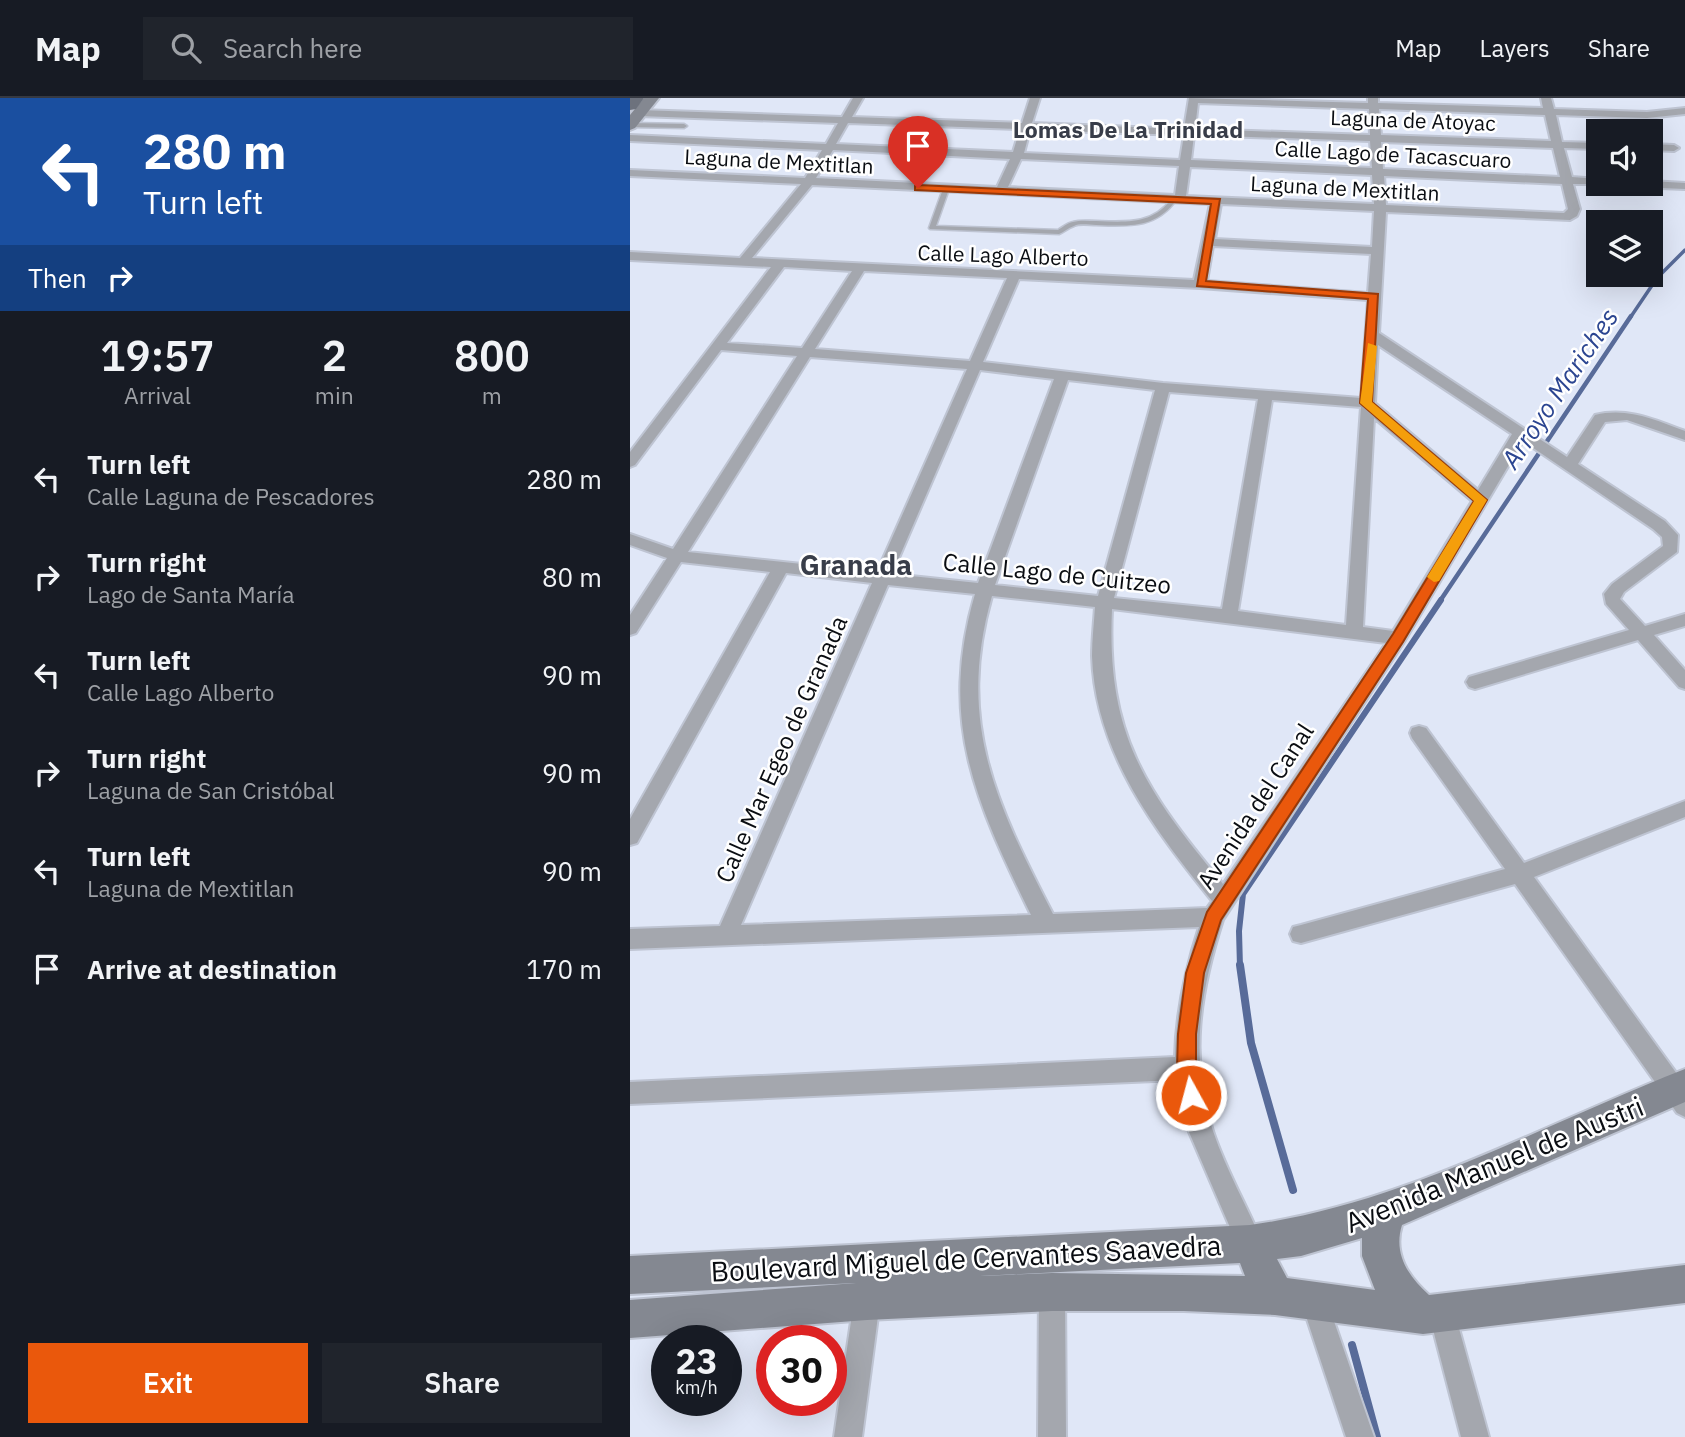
<!DOCTYPE html>
<meta charset="utf-8">
<style>
body{margin:0;font-family:"IBM Plex Sans",sans-serif;background:#20242c;color:#f1f3f6;height:100vh;display:flex;flex-direction:column;font-size:26px;white-space:nowrap}
*{box-sizing:border-box;margin:0}
p{font-size:23px;color:#9ea1a6}
.icon{flex:none;width:38px;height:38px;fill:none;stroke:currentColor;stroke-width:2;stroke-linecap:round;stroke-linejoin:round}
.map{position:relative;flex:1;overflow:hidden}
.sheet{display:flex;flex-direction:column;background:#171b24;width:630px}
.sheet>*{flex:none}
.hud{background:#1a4fa0;color:#fff;overflow:hidden}
.tools{position:absolute;left:956px;top:21px;display:grid;gap:14px}
.tools a{display:grid;place-items:center;width:77px;height:77px;border-radius:0px;background:#171b24;box-shadow:0 7px 28px #0002;font-size:35px}
.speed{position:absolute;left:21px;top:1227px;display:flex;gap:14px;font-size:35px;font-weight:700;text-align:center}
.speed>*{display:grid;place-content:center;width:91px;height:91px;border-radius:50%;background:#171b24;box-shadow:0 7px 28px #0002;line-height:1}
.speed small{font-size:18px;font-weight:400}
.speed .limit{border:10px solid #d22;background:#fff;color:#111}
.pin{position:absolute;display:grid;place-items:center;width:60px;height:60px;color:#fff;margin:-72px -30px;border-radius:50% 50% 50% 0;rotate:-45deg;box-shadow:0 0 7px #0007}
.pin .icon{rotate:45deg}
.me{position:absolute;width:77px;margin:-38px;rotate:353deg;stroke-linejoin:round;filter:drop-shadow(0 0 5px #0008)}
.turn{display:flex;align-items:center;gap:24px;height:147px;padding:0 28px;font-size:32px}
.turn .icon{width:91px;height:91px;stroke-width:2.5}
.turn b{display:block;font-size:49px;line-height:60px}
.then{display:flex;align-items:center;height:66px;padding:0 28px;background:#0003;gap:14px;font-size:26px}
.eta{display:flex;justify-content:space-evenly;align-items:center;height:119px;text-align:center}
.eta b{font-size:42px;font-weight:600;line-height:49px}
.action{display:flex;gap:14px;margin-top:auto;padding:14px 28px}
.action a{flex:1;height:80px;border-radius:0px;background:#ea580c;color:#fff;font-size:28px;font-weight:600;line-height:80px;text-align:center}
.action a+a{background:#20242c;color:#f1f3f6}
ul{padding:0;list-style:none}
li{display:flex;align-items:center;gap:21px;height:98px;padding:0 28px}
li div{flex:1}
li b{display:block;font-size:26px}
li em{font-style:normal}
header{display:flex;align-items:center;gap:42px;box-sizing:border-box;height:98px;padding:0 35px;background:#171b24;border-bottom:2px solid #363941}
header strong{font-size:33px}
nav{display:flex;gap:38px;margin-inline-start:auto;font-size:24px}
.search{width:490px;height:63px;background:#20242c;display:flex;align-items:center;gap:18px;box-sizing:border-box;padding:0 24px;border-radius:0px;color:#9ea1a6;font-size:26px}
main{display:flex;flex:1;min-height:0}
.map>svg:first-child{display:block}
.lines{fill:none;stroke-linecap:round;stroke-linejoin:round}
.stream-far3{stroke:#586b99;stroke-width:3.5}
.stream-far2{stroke:#586b99;stroke-width:4.5}
.stream-far1{stroke:#586b99;stroke-width:6}
.stream{stroke:#586b99;stroke-width:8}
.lane-casing{stroke:#bec4d2;stroke-width:3}
.street-casing{stroke:#bec4d2;stroke-width:4}
.secondary-casing{stroke:#bec4d2;stroke-width:4}
.primary-casing{stroke:#bec4d2;stroke-width:3}
.lane{fill:#a4a7ae;fill-rule:evenodd}
.street{fill:#a4a7ae;fill-rule:evenodd}
.secondary{fill:#848891;fill-rule:evenodd}
.primary{fill:#6d727d;fill-rule:evenodd}
.route{fill:#ea580c;stroke:#983908;stroke-width:2}
.slow{fill:#f59e0b}
.labels{text-anchor:middle;dominant-baseline:central;stroke-width:5;stroke-linejoin:round;paint-order:stroke}
.far-street-label{font-size:21px;fill:#0a0d12;stroke:#fff}
.far-quarter-label{font-size:23px;font-weight:bold;fill:#383d49;stroke:#fff}
.street-label{font-size:24px;fill:#0a0d12;stroke:#fff}
.water-label{font-size:26px;font-style:italic;fill:#2b4591;stroke:#fff}
.quarter-label{font-size:28px;font-weight:bold;fill:#383d49;stroke:#fff}
.near-street-label{font-size:28px;fill:#0a0d12;stroke:#fff}
</style>
<header>
<strong>Map</strong>
<div class="search"><svg class="icon" aria-label="search" viewBox="0 0 24 24"><circle cx="10" cy="10" r="6"/><path d="M15 15l6 6"/></svg>Search here</div>
<nav><a>Map</a><a>Layers</a><a>Share</a></nav>
</header>
<main>
<section class="sheet">
<div class="hud">
<div class="turn"><svg class="icon" aria-label="left" viewBox="0 0 24 24"><path d="M17 20v-9H6M10 6l-5 5 5 5"/></svg><div><b>280 m</b>Turn left</div></div>
<div class="then">Then<svg class="icon" aria-label="right" viewBox="0 0 24 24"><path d="M7 20v-9h11M14 6l5 5-5 5"/></svg></div>
</div>
<div class="eta">
<div><b>19:57</b><p>Arrival</p></div>
<div><b>2</b><p>min</p></div>
<div><b>800</b><p>m</p></div>
</div>
<ul>
<li><svg class="icon" aria-label="left" viewBox="0 0 24 24"><path d="M17 20v-9H6M10 6l-5 5 5 5"/></svg><div><b>Turn left</b><p>Calle Laguna de Pescadores</p></div><em>280 m</em></li>
<li><svg class="icon" aria-label="right" viewBox="0 0 24 24"><path d="M7 20v-9h11M14 6l5 5-5 5"/></svg><div><b>Turn right</b><p>Lago de Santa María</p></div><em>80 m</em></li>
<li><svg class="icon" aria-label="left" viewBox="0 0 24 24"><path d="M17 20v-9H6M10 6l-5 5 5 5"/></svg><div><b>Turn left</b><p>Calle Lago Alberto</p></div><em>90 m</em></li>
<li><svg class="icon" aria-label="right" viewBox="0 0 24 24"><path d="M7 20v-9h11M14 6l5 5-5 5"/></svg><div><b>Turn right</b><p>Laguna de San Cristóbal</p></div><em>90 m</em></li>
<li><svg class="icon" aria-label="left" viewBox="0 0 24 24"><path d="M17 20v-9H6M10 6l-5 5 5 5"/></svg><div><b>Turn left</b><p>Laguna de Mextitlan</p></div><em>90 m</em></li>
<li><svg class="icon" aria-label="arrive" viewBox="0 0 24 24"><path d="M6 21V4h12l-3 4 3 4H6"/></svg><div><b>Arrive at destination</b></div><em>170 m</em></li>
</ul>
<div class="action"><a>Exit</a><a>Share</a></div>
</section>
<div class="map">
<svg width="1055" height="1339" viewBox="0 0 1055 1339">
<rect width="100%" height="100%" fill="#e0e7f7"/>
<g class="lines">
<path class="stream-far3" d="M1000 220 1027 180 1055 152"/>
<path class="stream-far2" d="M810 503 1001 218"/>
<path class="stream-far1" d="M610 869 609 833 613 796 811 502"/>
<path class="stream" d="M610 867 621 945 663 1092
M722 1247 747 1339"/>
<g class="lane-casing">
<path id="lane" d="M0 25 54 26 57 28 54 30 0 29Z
M316 89 319 91 306 128 428 132C433 129 437 125 443 124 450 122 458 123 466 123 496 124 523 127 542 100L547 101C526 131 499 128 466 127 459 127 450 125 444 128 438 130 434 134 429 136L300 131 299 130 313 91Z"/>
</g>
<g class="street-casing">
<path id="street" d="M223 0H233L222 19 392 25 400 0H410L402 25 554 31 559 0 738 5V0H748V5L913 10 911 0H921L924 11 1017 14 1055 10V16L1017 20 926 17 932 44 968 45V51L934 50 942 79 968 81V86H972H943L950 111 947 118 940 122 756 114 749 235 937 359 965 317C998 309 1025 322 1055 333V342L997 322 975 324 948 366 1035 423 1048 437 1047 454 994 494 990 501 1015 528 1055 516V528L1024 537 1055 572V591L1049 589 1008 542 845 591 839 589 836 584 839 579 999 532 976 506 974 496 982 486 1033 448 1032 439 1023 431 893 343 774 544 593 822C570 894 559 960 583 1033 596 1072 617 1108 633 1146L629 1155 620 1159 611 1155 559 1034 548 982 0 1006V984L545 959C546 914 555 872 569 829L0 851V831L90 828 242 485 156 475 7 745 0 747V721L140 474 51 464 6 535 0 537V517L37 460 0 447V436L43 451 167 258 91 252 5 367 0 369V354L141 169 0 162V154L110 160 171 86 0 78V72L175 80 192 52 0 43V37L196 46 208 25 9 18 4 15 9 12 212 19ZM568 5 739 11 740 37 565 31ZM749 11 915 17 921 43 751 37ZM218 25 390 31 383 54 206 46ZM400 32 554 37 550 62 394 55ZM564 37 740 43 742 70 561 62ZM751 44 923 50 930 79 753 71ZM203 52 380 61 367 89 186 80ZM391 61 549 68 545 97 378 89ZM560 69 742 77 744 106 556 98ZM754 78 932 86 938 111 934 115 756 107ZM182 87 580 106 564 182 122 160ZM591 106 744 113 742 149 585 141ZM583 148 741 156 738 195 577 183ZM154 169 222 173 172 250 97 245ZM234 173 377 180 340 263 185 251ZM389 181 570 190 738 202 731 300 533 285 353 264ZM748 247 882 336 848 392 745 305ZM180 259 337 271 247 474 58 454ZM350 272 424 281 348 485 262 476ZM438 282 525 292 468 498 365 487ZM539 294 628 301 592 511 484 500ZM642 302 731 309 716 527 608 513ZM744 320 842 403 763 533 733 529ZM258 487 345 496C308 624 346 704 401 817L111 827ZM362 498 465 509C464 525 462 542 462 558 465 654 524 731 582 803L577 810 423 816C366 705 326 624 362 498ZM482 511 756 545 593 786C516 693 476 637 482 511Z
M1020 46 1044 47 1049 50 1044 53 1020 52Z
M1020 83 1055 85V91L1007 89 1001 86H1020Z
M789 628 796 630 894 765 1055 703V719L904 779 1055 987V1019L1047 1015 885 786 671 845 663 843 660 836 663 829 671 827 875 771 782 640 780 635 782 630Z
M422 1181 431 1185 435 1194 436 1339H408L409 1194 413 1185Z
M237 1190 246 1194 250 1203 232 1339H204L224 1203 228 1194Z
M684 1190 693 1194 697 1203 744 1339H716L671 1203 675 1194Z
M812 1203 821 1207 825 1216 859 1339H831L799 1216 803 1207Z"/>
</g>
<g class="secondary-casing">
<path id="secondary" d="M14 0H29L5 30 0 32V17Z
M1055 971V1004L772 1127C763 1156 778 1178 799 1197L1055 1167V1205L793 1236 645 1217 554 1213H422L237 1222 0 1240V1202L226 1185 0 1196V1158L620 1127C774 1106 912 1027 1055 971ZM732 1140V1158L745 1192 657 1180 647 1161 671 1158ZM610 1165 615 1178 422 1175 350 1178Z"/>
</g>
<g class="primary-casing">
<path id="primary" d="M0 0H14L6 11 0 12Z"/>
</g>
<use href="#lane" class="lane"/>
<use href="#street" class="street"/>
<use href="#secondary" class="secondary"/>
<use href="#primary" class="primary"/>
</g>
<path class="route" d="M288 87 590 101 576 183 748 196 742 304 857 402 773 544 591 822 574 875 566 936V970L571 997 568 1004 561 1006 554 1004 547 970 548 936 556 875 577 814 763 536 844 403 730 305 738 201 567 188 581 106 285 92V88Z"/>
<path class="slow" d="M738 245 747 248 742 304 857 402 809 483 804 484 797 479 844 403 730 305Z"/>
<g class="labels">
<g class="far-street-label">
<text transform="translate(783 22) rotate(2)">Laguna de Atoyac</text>
<text transform="translate(763 56) rotate(3)">Calle Lago de Tacascuaro</text>
<text transform="translate(149 63) rotate(3)">Laguna de Mextitlan</text>
<text transform="translate(715 90) rotate(3)">Laguna de Mextitlan</text>
<text transform="translate(373 157) rotate(2)">Calle Lago Alberto</text>
</g>
<g class="far-quarter-label">
<text x="498" y="31">Lomas De La Trinidad</text>
</g>
<g class="street-label">
<text transform="translate(427 475) rotate(6)">Calle Lago de Cuitzeo</text>
<text transform="translate(151 651) rotate(-66)">Calle Mar Egeo de Granada</text>
<text transform="translate(625 708) rotate(-57)">Avenida del Canal</text>
</g>
<g class="water-label">
<text transform="translate(929 290) rotate(-56)">Arroyo Mariches</text>
</g>
<g class="quarter-label">
<text x="226" y="466">Granada</text>
</g>
<g class="near-street-label">
<text transform="translate(864 1066) rotate(-22)">Avenida Manuel de Austri</text>
<text transform="translate(336 1160) rotate(-3)">Boulevard Miguel de Cervantes Saavedra</text>
</g>
</g>
</svg>
<div class="tools">
<a><svg class="icon" aria-label="sound" viewBox="0 0 24 24"><path d="M4 9h4l5-4v14l-5-4H4zM17 9q2 3 0 6"/></svg></a>
<a><svg class="icon" aria-label="layers" viewBox="0 0 24 24"><path d="M12 4l9 5-9 5-9-5zM3 14l9 5 9-5"/></svg></a>
</div>
<div class="speed"><div>23<small>km/h</small></div><div class="limit">30</div></div>
<div class="pin" style="left:288px;top:90px;background:#d93025"><svg class="icon" aria-label="arrive" viewBox="0 0 24 24"><path d="M6 21V4h12l-3 4 3 4H6"/></svg></div>
<svg class="me" style="left:561px;top:997px" viewBox="-20 -20 40 40"><circle r="17" fill="#ea580c" stroke="#fff" stroke-width="3"/><path d="M0-11L8 9 0 5-8 9z" fill="#fff"/></svg>
</div>
</main>
